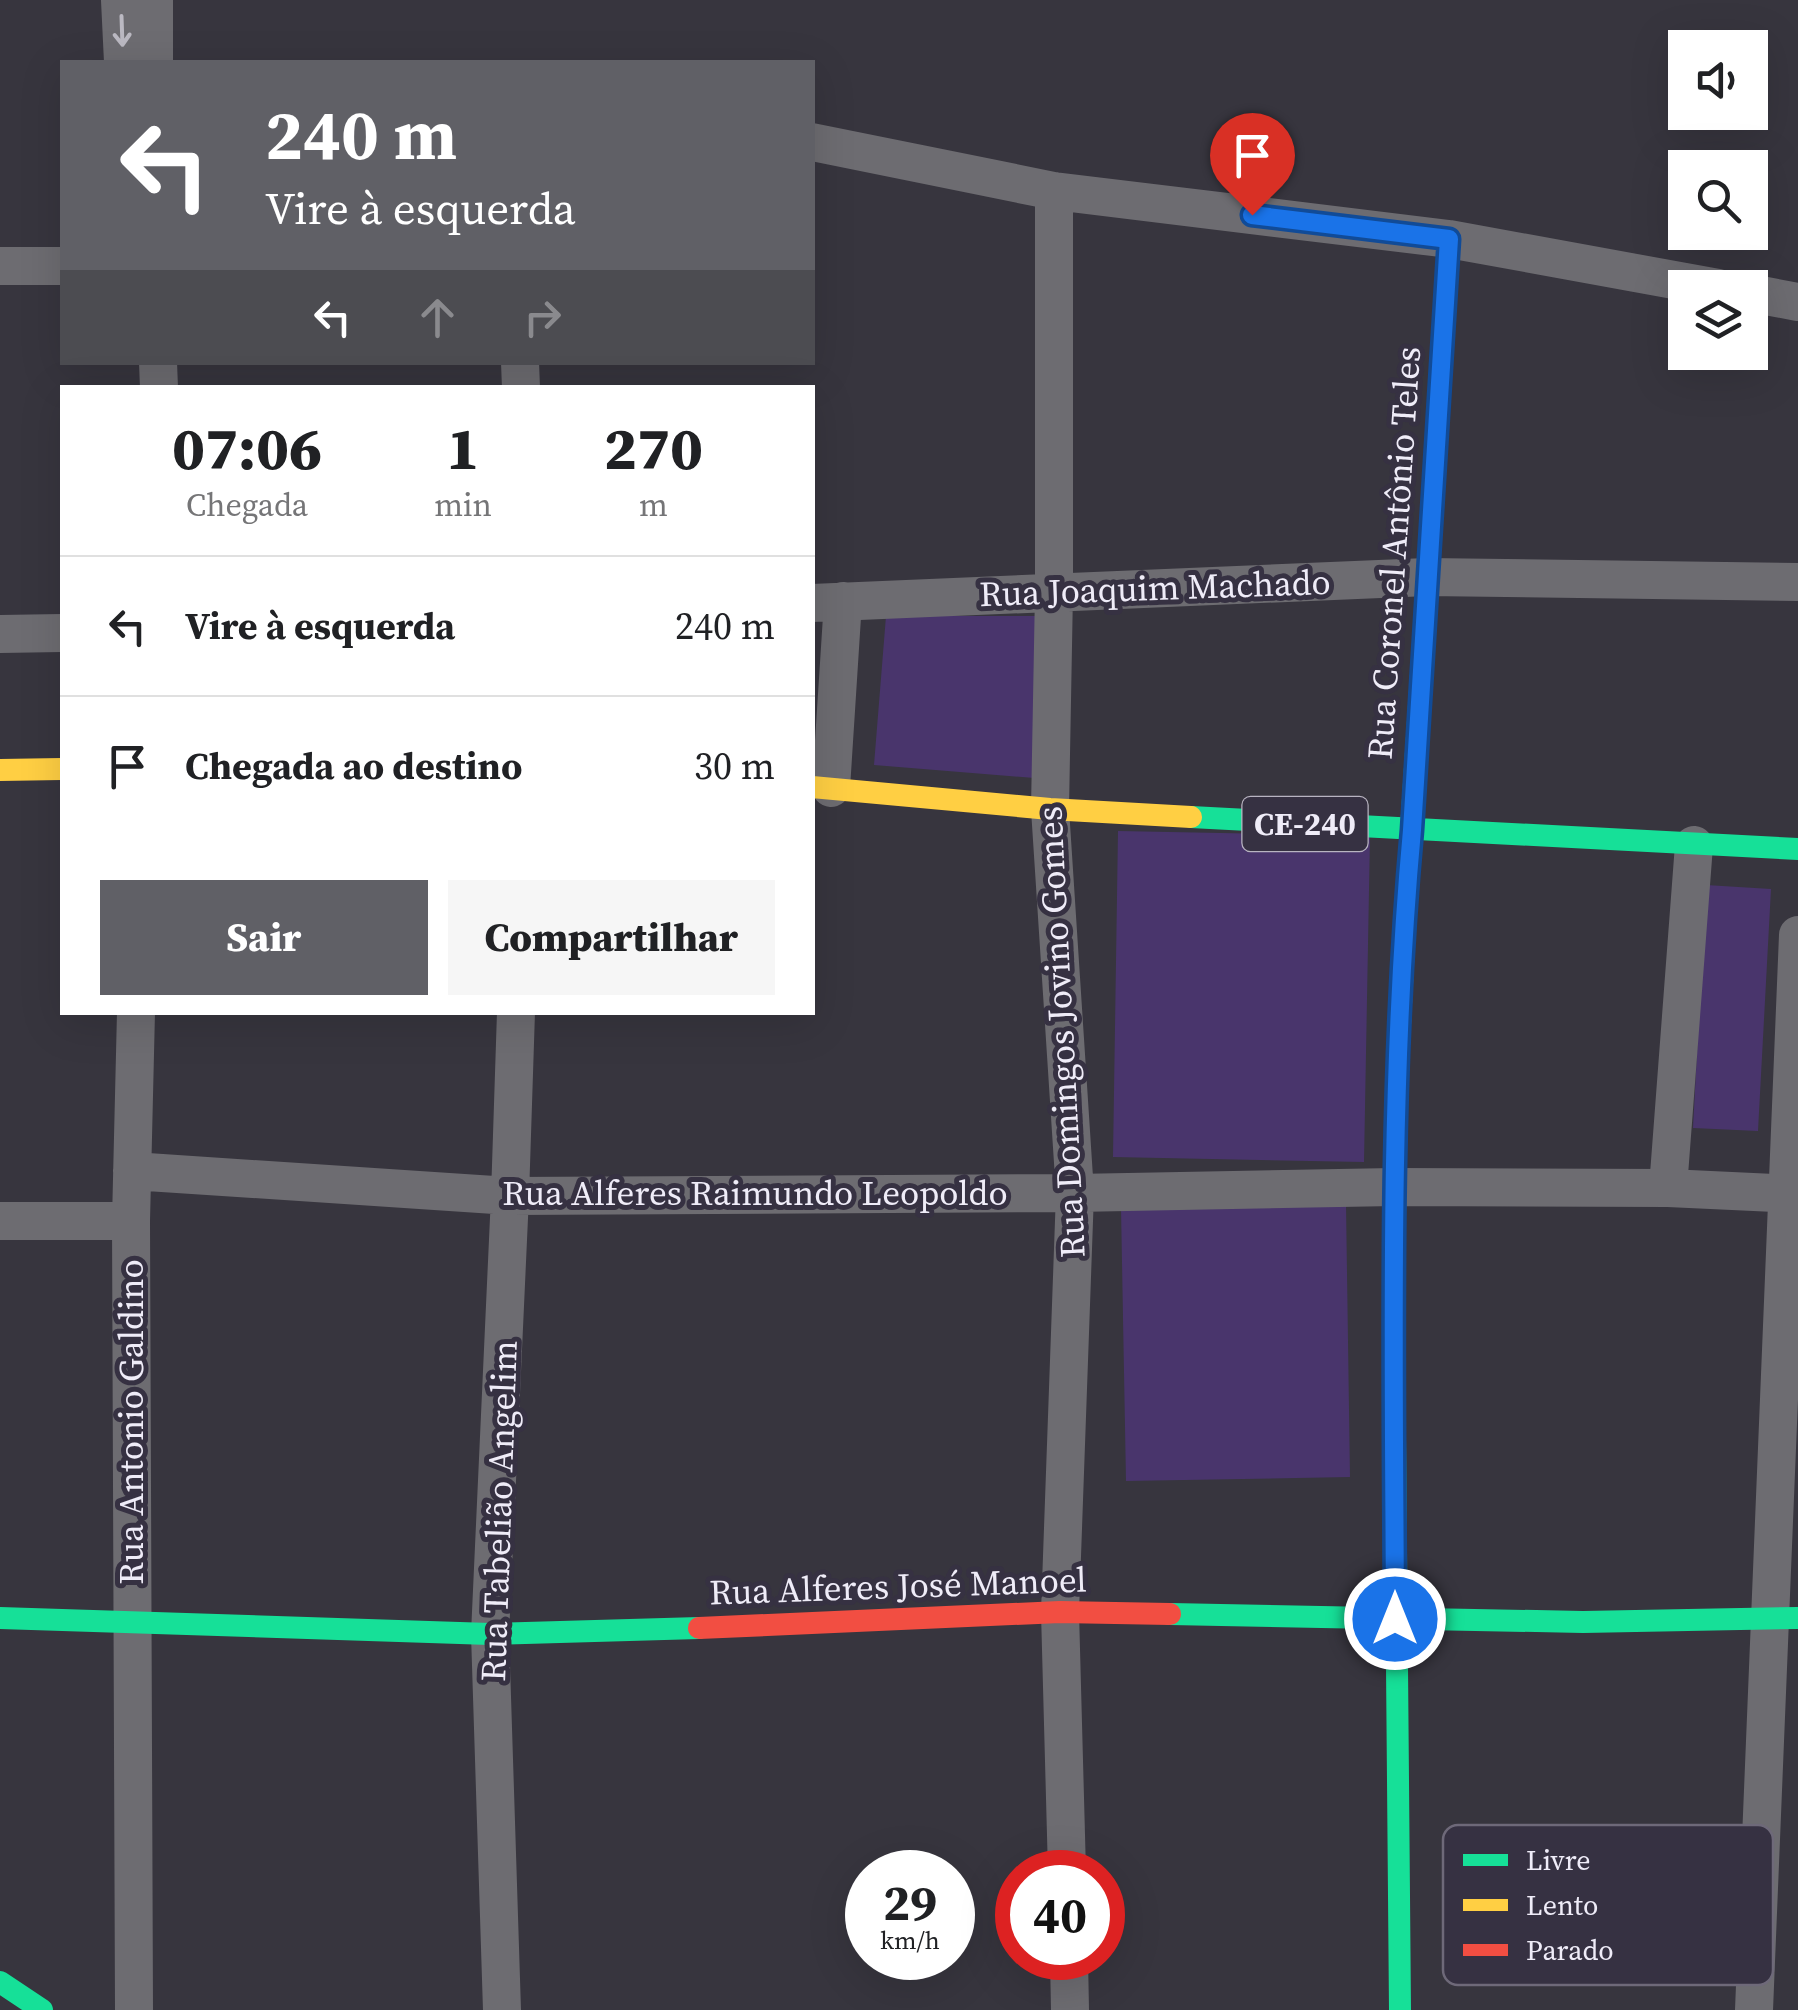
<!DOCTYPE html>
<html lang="pt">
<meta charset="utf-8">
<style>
body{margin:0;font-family:"Source Serif 4",serif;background:#f6f6f6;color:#202124;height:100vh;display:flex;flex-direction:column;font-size:38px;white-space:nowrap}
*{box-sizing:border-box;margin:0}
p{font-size:32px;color:#757577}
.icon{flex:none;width:55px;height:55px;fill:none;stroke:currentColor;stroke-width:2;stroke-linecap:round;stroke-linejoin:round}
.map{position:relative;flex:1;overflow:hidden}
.sheet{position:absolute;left:60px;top:385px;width:755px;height:630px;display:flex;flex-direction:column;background:#fff;border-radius:0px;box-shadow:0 10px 40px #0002}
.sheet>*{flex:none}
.guide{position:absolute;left:60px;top:60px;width:755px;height:305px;border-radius:0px;box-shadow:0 10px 40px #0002;background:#606066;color:#fff;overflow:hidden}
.buttons{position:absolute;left:1668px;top:30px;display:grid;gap:20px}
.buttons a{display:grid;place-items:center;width:100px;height:100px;border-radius:0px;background:#fff;box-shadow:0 10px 40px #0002;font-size:50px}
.speed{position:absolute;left:845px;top:1850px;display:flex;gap:20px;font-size:50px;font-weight:700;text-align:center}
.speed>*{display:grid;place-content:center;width:130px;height:130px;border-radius:50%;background:#fff;box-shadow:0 10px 40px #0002;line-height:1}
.speed small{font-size:25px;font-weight:400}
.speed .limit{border:15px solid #d22;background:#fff;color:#111}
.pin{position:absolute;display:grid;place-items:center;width:85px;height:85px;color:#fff;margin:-102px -42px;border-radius:50% 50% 50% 0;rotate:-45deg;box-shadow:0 0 10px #0007}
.pin .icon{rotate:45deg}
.me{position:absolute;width:110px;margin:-55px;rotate:0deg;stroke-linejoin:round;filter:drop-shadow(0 0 8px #0008)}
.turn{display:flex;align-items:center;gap:35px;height:210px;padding:0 40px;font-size:45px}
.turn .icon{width:130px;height:130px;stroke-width:2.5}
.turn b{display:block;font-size:70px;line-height:85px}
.lanes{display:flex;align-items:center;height:95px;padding:0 40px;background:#0003;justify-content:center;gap:50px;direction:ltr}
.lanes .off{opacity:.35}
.eta{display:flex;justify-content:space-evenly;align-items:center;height:170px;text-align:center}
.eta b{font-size:60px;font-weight:800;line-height:70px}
.button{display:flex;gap:20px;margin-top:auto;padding:20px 40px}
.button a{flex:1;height:115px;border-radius:0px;background:#606066;color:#fff;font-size:40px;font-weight:800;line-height:115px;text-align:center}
.button a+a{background:#f6f6f6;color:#202124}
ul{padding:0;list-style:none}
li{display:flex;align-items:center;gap:30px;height:140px;padding:0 40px;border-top:2px solid #e0e0e0}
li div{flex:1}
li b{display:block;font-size:38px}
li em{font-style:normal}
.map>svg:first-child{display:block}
.green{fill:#49356c}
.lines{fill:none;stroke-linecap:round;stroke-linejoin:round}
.street{stroke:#6d6c71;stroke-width:38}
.fast{stroke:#16e098;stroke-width:22}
.slow{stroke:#ffcf43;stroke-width:22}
.jam{stroke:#f24e42;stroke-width:22}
.oneway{stroke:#bbb9c2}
.route-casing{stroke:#114b97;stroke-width:25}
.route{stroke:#1a73e8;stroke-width:18}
.labels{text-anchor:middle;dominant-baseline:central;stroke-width:10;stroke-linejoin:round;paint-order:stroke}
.shield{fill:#363142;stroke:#b8b4c1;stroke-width:2.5}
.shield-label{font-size:32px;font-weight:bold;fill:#efecf8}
.street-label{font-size:35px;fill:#efecf8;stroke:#363142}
.key{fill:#363142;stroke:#6e6979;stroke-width:2.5}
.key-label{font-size:28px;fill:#efecf8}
</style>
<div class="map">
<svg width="1798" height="2010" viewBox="0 0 1798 2010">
<rect width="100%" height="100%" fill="#37353e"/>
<path class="green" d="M886 616H1035L1047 779 874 765Z
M1118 831 1370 836 1364 1162 1113 1157Z
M1706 885 1771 889 1758 1131 1693 1128Z
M1346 1204 1350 1477 1126 1481 1121 1208Z"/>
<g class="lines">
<path class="street" d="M120 0 123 62
M154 62V0
M812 142 1054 191 1449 239 1718 288
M1054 191V592L1050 809 1075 1193 1060 1612 1067 1872
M0 266H62
M1750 293 1798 302
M158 362 159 388
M520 362 521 388
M812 603 1427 577 1798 582
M0 634 62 633
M831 788 843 601
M132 1171 510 1196 1075 1193 1394 1187 1668 1188 1798 1194
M1668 1188 1694 845
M0 1221H131
M1069 1958 1070 2010
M134 2010 131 1221 136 1012
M502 2010 490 1634 510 1196 516 1012
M1754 2010 1798 935"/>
<path class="fast" d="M1191 817 1798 849
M1405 923 1449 239
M1394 1323 1400 2010
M1170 1614 1583 1622 1798 1618
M0 1618 490 1634 699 1628
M0 1982 42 2010"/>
<path class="slow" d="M0 770 62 769
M812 787 1050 809 1191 817
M1394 1323 1396 1106 1405 923"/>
<path class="jam" d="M699 1628 1060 1612 1170 1614"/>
</g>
<defs><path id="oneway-shaft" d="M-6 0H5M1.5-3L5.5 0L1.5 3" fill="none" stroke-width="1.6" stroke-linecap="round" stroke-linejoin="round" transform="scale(2.5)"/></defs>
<use class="oneway" href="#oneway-shaft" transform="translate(122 31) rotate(88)"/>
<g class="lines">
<g class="route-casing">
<path id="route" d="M1252 215 1449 239 1412 830C1388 1092 1394 1356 1395 1619"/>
</g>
<use href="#route" class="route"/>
</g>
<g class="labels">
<rect class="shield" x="1242.5" y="797" width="125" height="54" rx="8"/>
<g class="shield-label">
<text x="1305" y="824">CE-240</text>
</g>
<g class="street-label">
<text transform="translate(1394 553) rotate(-86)">Rua Coronel Antônio Teles</text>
<text transform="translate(1155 588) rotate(-2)">Rua Joaquim Machado</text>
<text transform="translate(1061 1032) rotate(-93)">Rua Domingos Jovino Gomes</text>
<text x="755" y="1193">Rua Alferes Raimundo Leopoldo</text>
<text transform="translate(131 1422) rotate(-90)">Rua Antonio Galdino</text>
<text transform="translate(499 1511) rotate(-88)">Rua Tabelião Angelim</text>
<text transform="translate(898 1586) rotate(-2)">Rua Alferes José Manoel</text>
</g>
</g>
<rect x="1443" y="1825" width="330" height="160" rx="15" class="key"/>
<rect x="1463" y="1854" width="45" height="12" fill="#16e098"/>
<rect x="1463" y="1899" width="45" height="12" fill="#ffcf43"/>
<rect x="1463" y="1944" width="45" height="12" fill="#f24e42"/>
<g class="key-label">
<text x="1526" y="1870">Livre</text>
<text x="1526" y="1915">Lento</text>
<text x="1526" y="1960">Parado</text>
</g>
</svg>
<div class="buttons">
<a><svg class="icon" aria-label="sound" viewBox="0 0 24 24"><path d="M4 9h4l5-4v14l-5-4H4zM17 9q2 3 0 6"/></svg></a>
<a><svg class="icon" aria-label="search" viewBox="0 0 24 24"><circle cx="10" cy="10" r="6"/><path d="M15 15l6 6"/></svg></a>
<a><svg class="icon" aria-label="layers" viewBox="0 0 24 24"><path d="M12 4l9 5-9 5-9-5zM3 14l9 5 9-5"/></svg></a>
</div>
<div class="speed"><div>29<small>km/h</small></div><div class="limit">40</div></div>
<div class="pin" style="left:1252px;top:215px;background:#d93025"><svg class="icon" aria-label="arrive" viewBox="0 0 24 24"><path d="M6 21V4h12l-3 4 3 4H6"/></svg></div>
<svg class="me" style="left:1395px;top:1619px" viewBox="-20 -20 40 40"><circle r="17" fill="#1a73e8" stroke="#fff" stroke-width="3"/><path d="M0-11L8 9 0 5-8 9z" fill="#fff"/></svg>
<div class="guide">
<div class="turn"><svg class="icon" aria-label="left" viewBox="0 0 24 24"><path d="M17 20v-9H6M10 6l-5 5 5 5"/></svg><div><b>240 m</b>Vire à esquerda</div></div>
<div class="lanes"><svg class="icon" aria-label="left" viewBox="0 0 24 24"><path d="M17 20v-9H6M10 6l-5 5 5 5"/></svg><svg class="icon off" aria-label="ahead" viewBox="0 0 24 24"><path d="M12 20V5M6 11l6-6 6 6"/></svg><svg class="icon off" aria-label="right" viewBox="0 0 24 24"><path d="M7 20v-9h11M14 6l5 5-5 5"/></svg></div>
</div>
<section class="sheet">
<div class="eta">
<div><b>07:06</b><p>Chegada</p></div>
<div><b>1</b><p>min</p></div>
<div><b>270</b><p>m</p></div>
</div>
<ul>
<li><svg class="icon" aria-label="left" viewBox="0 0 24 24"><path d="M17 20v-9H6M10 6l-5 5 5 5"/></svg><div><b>Vire à esquerda</b></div><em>240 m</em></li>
<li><svg class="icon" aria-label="arrive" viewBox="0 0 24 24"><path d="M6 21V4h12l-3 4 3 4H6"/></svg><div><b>Chegada ao destino</b></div><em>30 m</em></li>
</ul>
<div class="button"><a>Sair</a><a>Compartilhar</a></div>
</section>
</div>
